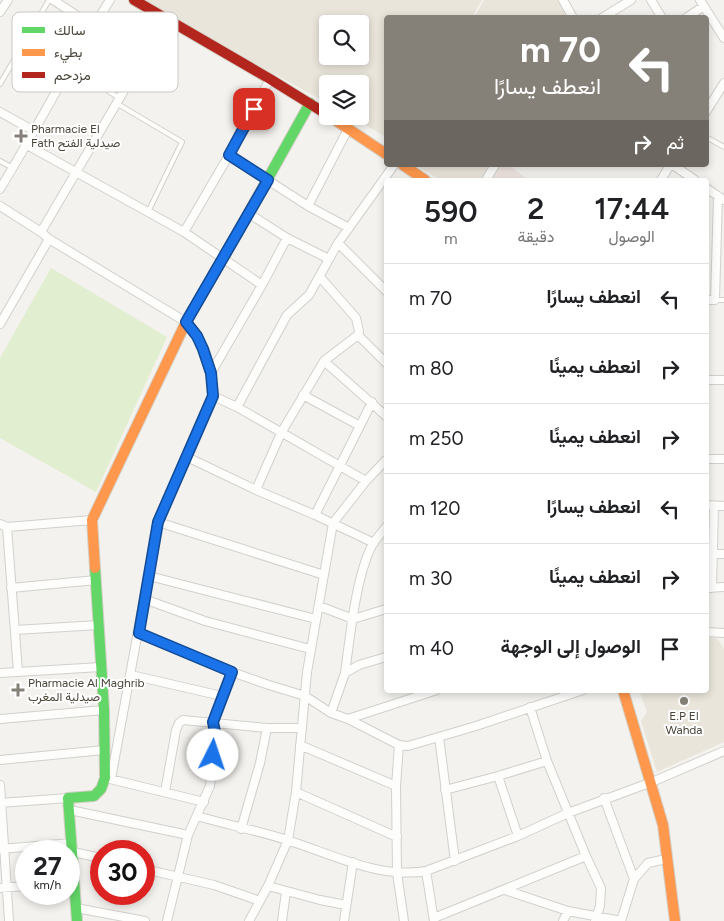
<!DOCTYPE html>
<html lang="ar">
<meta charset="utf-8">
<style>
body{margin:0;font-family:Figtree,Vazirmatn,sans-serif;background:#f2f2f2;color:#202124;direction:rtl;height:100vh;display:flex;flex-direction:column;font-size:19px;white-space:nowrap}
*{box-sizing:border-box;margin:0}
p{font-size:16px;color:#757577}
.icon{flex:none;width:28px;height:28px;fill:none;stroke:currentColor;stroke-width:2;stroke-linecap:round;stroke-linejoin:round}
.map{position:relative;flex:1;overflow:hidden;direction:ltr}
.side{position:absolute;left:384px;top:178px;width:325px;height:515px;display:flex;flex-direction:column;background:#fff;border-radius:5px;box-shadow:0 2px 8px #0003;direction:rtl}
.side>*{flex:none}
.banner{position:absolute;left:384px;top:15px;width:325px;height:152px;border-radius:5px;box-shadow:0 2px 8px #0003;direction:rtl;background:#868178;color:#fff;overflow:hidden}
.tools{position:absolute;left:319px;top:15px;display:grid;gap:10px}
.tools a{display:grid;place-items:center;width:50px;height:50px;border-radius:5px;background:#fff;box-shadow:0 2px 8px #0003;font-size:25px}
.speed{position:absolute;left:15px;top:840px;display:flex;gap:10px;font-size:25px;font-weight:700;text-align:center}
.speed>*{display:grid;place-content:center;width:65px;height:65px;border-radius:50%;background:#fff;box-shadow:0 2px 8px #0003;line-height:1}
.speed small{font-size:12px;font-weight:400}
.speed .limit{border:8px solid #d22;background:#fff;color:#111}
.pin{position:absolute;display:grid;place-items:center;width:42px;height:42px;color:#fff;margin:-21px;border-radius:10px;box-shadow:0 2px 8px #0006}
.me{position:absolute;width:55px;margin:-28px;rotate:4deg;stroke-linejoin:round;filter:drop-shadow(0 0 4px #0008)}
.turn{display:flex;align-items:center;gap:18px;height:105px;padding:0 25px;font-size:22px}
.turn .icon{width:65px;height:65px;stroke-width:2.5}
.turn b{display:block;font-size:35px;line-height:42px}
.then{display:flex;align-items:center;height:48px;padding:0 25px;background:#0003;gap:10px;font-size:19px}
.eta{display:flex;justify-content:space-evenly;align-items:center;height:85px;text-align:center}
.eta b{font-size:30px;font-weight:600;line-height:35px}
ul{padding:0;list-style:none}
li{display:flex;align-items:center;gap:15px;height:70px;padding:0 25px;border-top:1px solid #e0e0e0}
li div{flex:1}
li b{display:block;font-size:19px}
li em{font-style:normal}
.map>svg:first-child{display:block}
.education{fill:#eae5da;fill-rule:evenodd}
.medical{fill:#eee3df}
.green{fill:#e1eecf}
.lines{fill:none;stroke-linecap:round;stroke-linejoin:round}
.lane-casing{stroke:#d2d0cb;stroke-width:6}
.street-casing{stroke:#d2d0cb;stroke-width:10}
.fast-casing{stroke:#d3cfc5;stroke-width:12}
.slow-casing{stroke:#d3cfc5;stroke-width:12}
.jam-casing{stroke:#d3cfc5;stroke-width:12}
.lane{stroke:#fdfdfc;stroke-width:4}
.street{stroke:#fdfdfc;stroke-width:8}
.fast{stroke:#63d668;stroke-width:10}
.slow{stroke:#ff974d;stroke-width:10}
.jam{stroke:#b3261e;stroke-width:10}
.route-casing{stroke:#114b97;stroke-width:12}
.route{stroke:#1a73e8;stroke-width:9}
.poi-dot{fill:#868178;stroke:#fff;stroke-width:2}
.labels{text-anchor:middle;dominant-baseline:central;stroke-width:4;stroke-linejoin:round;paint-order:stroke}
.poi-label{font-size:12px;fill:#4b4439;stroke:#fff;text-anchor:start}
.key{fill:#fff;stroke:#c9c7c4;stroke-width:1}
.key-label{font-size:14px;fill:#4b4439}
</style>
<div class="map">
<svg width="724" height="921" viewBox="0 0 724 921">
<rect width="100%" height="100%" fill="#f4f2ee"/>
<path class="education" d="M141 0H482L472 17 386 18V137L350 116H360V84H328L327 103ZM328 24H360V56H328Z
M484 0H557L569 17 474 18Z
M414 165H493L485 180H441Z
M706 638H717L724 649V742L657 772 641 721 647 712 639 690H706Z"/>
<path class="medical" d="M501 165H510L524 177 523 180H492Z"/>
<path class="green" d="M51 268 167 337 96 492 0 438V358Z"/>
<g class="lines">
<g class="lane-casing">
<path id="lane" d="M89 33 139 64
M71 66 119 98
M0 84 49 0
M116 103 182 142 148 212
M706 137 724 147
M0 161 13 168
M715 300H724"/>
</g>
<g class="street-casing">
<path id="street" d="M53 0 93 26
M563 0 573 18
M651 0 662 18
M700 0 724 38
M0 12 8 0
M602 18 631 0
M686 18 704 6
M0 112 34 131
M706 112 724 83
M27 145 184 232 262 285
M229 155 308 206 349 228
M673 165 695 180
M486 180 495 165
M661 180 670 165
M706 188 724 200
M0 189C38 127 71 61 110 0
M0 206 41 232 49 239 0 324
M308 206 348 129
M248 213 287 238 329 259
M41 232 166 19
M184 232 229 155 270 79
M49 239 186 322 197 335 203 349 211 373 213 396 158 522 111 779
M338 243 386 291
M706 300H715L718 196
M358 335 386 363
M324 361 386 416
M211 373 262 285 287 238
M706 380H724
M303 395 360 426
M213 396 237 407 366 481
M237 407 287 315 309 295 338 243 394 165
M187 457 256 490 315 515 374 543
M706 459H724
M256 490 281 433 324 361 358 335 359 331 356 318 320 277
M706 505 724 506
M315 515 372 402
M158 522 324 575
M0 524 7 527 92 520
M7 527 18 672
M713 554H724
M149 576 316 619
M11 588 96 580
M706 588 724 587
M712 588 714 506
M144 599 205 621 310 649
M319 606 353 619 386 609
M15 630 99 625
M706 632 724 633
M139 633 232 672 269 685 305 696 331 713 348 719 399 745 408 746 476 726 583 690
M0 673 101 667
M345 673C350 638 356 572 374 542 378 537 382 532 386 527
M131 675 222 696
M530 707 547 761 586 856 601 888 600 906 595 921
M331 713 345 673 359 665 386 657
M0 719 104 710
M348 719 437 690
M439 737 455 861
M300 745 396 786
M399 745 396 786 397 873 404 921
M0 760 104 750
M498 776 518 836
M106 778 204 802
M0 785 9 921
M445 790 498 776 547 761
M165 792 176 730 179 723 183 720 267 728H301
M296 792 397 837
M604 798 634 879
M0 803 68 798
M70 810 188 835
M197 816C228 825 260 831 290 841 333 855 380 879 426 871L518 836 568 813 652 782 724 751
M241 829 260 763 267 728
M0 849 72 843
M73 852 101 858
M144 869 214 885 260 901
M426 871 434 921
M268 886 320 900 346 905
M0 888 26 886
M505 890 568 911 621 921
M76 908 145 921
M434 918 586 856
M167 921 188 835 210 786 215 739 213 722 232 672
M249 921 268 886 288 840 296 792 307 672 333 523 366 481 386 460
M282 921 286 892
M344 921 353 862
M563 921 568 911
M621 921 634 879 648 863 666 859"/>
</g>
<g class="fast-casing">
<path id="fast" d="M237 234 310 103
M77 921 68 798 94 796 101 789 105 778 104 710 95 568"/>
</g>
<g class="slow-casing">
<path id="slow" d="M329 116 386 154
M403 165 425 180
M95 568 92 520 186 322 237 234
M623 690 663 825 675 921"/>
</g>
<g class="jam-casing">
<path id="jam" d="M134 0 270 79 328 115"/>
</g>
<use href="#lane" class="lane"/>
<use href="#street" class="street"/>
<use href="#fast" class="fast"/>
<use href="#slow" class="slow"/>
<use href="#jam" class="jam"/>
</g>
<g class="lines">
<g class="route-casing">
<path id="route" d="M213 755 215 732 213 722 232 672 139 633 158 522 213 396 211 373 203 349 197 336 186 322 268 180 229 155 254 109"/>
</g>
<use href="#route" class="route"/>
</g>
<g class="poi-dot">
<path d="M18.5 128.5h5v5h5v5h-5v5h-5v-5h-5v-5h5z"/>
<path d="M15.5 682.5h5v5h5v5h-5v5h-5v-5h-5v-5h5z"/>
<circle cx="684" cy="701" r="5"/>
</g>
<g class="labels">
<g class="poi-label">
<text x="31" y="129">Pharmacie El<tspan x="31" dy="14">Fath صيدلية الفتح</tspan></text>
<text x="28" y="683">Pharmacie Al Maghrib<tspan x="28" dy="14">صيدلية المغرب</tspan></text>
<text x="684" y="716" text-anchor="middle">E.P El<tspan x="684" dy="14">Wahda</tspan></text>
</g>
</g>
<rect x="12" y="12" width="166" height="80" rx="8" class="key"/>
<rect x="22" y="27" width="23" height="6" fill="#63d668"/>
<rect x="22" y="49" width="23" height="7" fill="#ff974d"/>
<rect x="22" y="72" width="23" height="6" fill="#b3261e"/>
<g class="key-label">
<text x="54" y="35">سالك</text>
<text x="54" y="57">بطيء</text>
<text x="54" y="80">مزدحم</text>
</g>
</svg>
<div class="tools">
<a><svg class="icon" aria-label="search" viewBox="0 0 24 24"><circle cx="10" cy="10" r="6"/><path d="M15 15l6 6"/></svg></a>
<a><svg class="icon" aria-label="layers" viewBox="0 0 24 24"><path d="M12 4l9 5-9 5-9-5zM3 14l9 5 9-5"/></svg></a>
</div>
<div class="speed"><div>27<small>km/h</small></div><div class="limit">30</div></div>
<div class="pin" style="left:254px;top:109px;background:#d93025"><svg class="icon" aria-label="arrive" viewBox="0 0 24 24"><path d="M6 21V4h12l-3 4 3 4H6"/></svg></div>
<svg class="me" style="left:213px;top:755px" viewBox="-20 -20 40 40"><circle r="19" fill="#fff"/><path d="M0-13L10 11 0 6-10 11z" fill="#1a73e8"/></svg>
<div class="banner">
<div class="turn"><svg class="icon" aria-label="left" viewBox="0 0 24 24"><path d="M17 20v-9H6M10 6l-5 5 5 5"/></svg><div><b>70 m</b>انعطف يسارًا</div></div>
<div class="then">ثم<svg class="icon" aria-label="right" viewBox="0 0 24 24"><path d="M7 20v-9h11M14 6l5 5-5 5"/></svg></div>
</div>
<section class="side">
<div class="eta">
<div><b>17:44</b><p>الوصول</p></div>
<div><b>2</b><p>دقيقة</p></div>
<div><b>590</b><p>m</p></div>
</div>
<ul>
<li><svg class="icon" aria-label="left" viewBox="0 0 24 24"><path d="M17 20v-9H6M10 6l-5 5 5 5"/></svg><div><b>انعطف يسارًا</b></div><em>70 m</em></li>
<li><svg class="icon" aria-label="right" viewBox="0 0 24 24"><path d="M7 20v-9h11M14 6l5 5-5 5"/></svg><div><b>انعطف يمينًا</b></div><em>80 m</em></li>
<li><svg class="icon" aria-label="right" viewBox="0 0 24 24"><path d="M7 20v-9h11M14 6l5 5-5 5"/></svg><div><b>انعطف يمينًا</b></div><em>250 m</em></li>
<li><svg class="icon" aria-label="left" viewBox="0 0 24 24"><path d="M17 20v-9H6M10 6l-5 5 5 5"/></svg><div><b>انعطف يسارًا</b></div><em>120 m</em></li>
<li><svg class="icon" aria-label="right" viewBox="0 0 24 24"><path d="M7 20v-9h11M14 6l5 5-5 5"/></svg><div><b>انعطف يمينًا</b></div><em>30 m</em></li>
<li><svg class="icon" aria-label="arrive" viewBox="0 0 24 24"><path d="M6 21V4h12l-3 4 3 4H6"/></svg><div><b>الوصول إلى الوجهة</b></div><em>40 m</em></li>
</ul>
</section>
</div>
